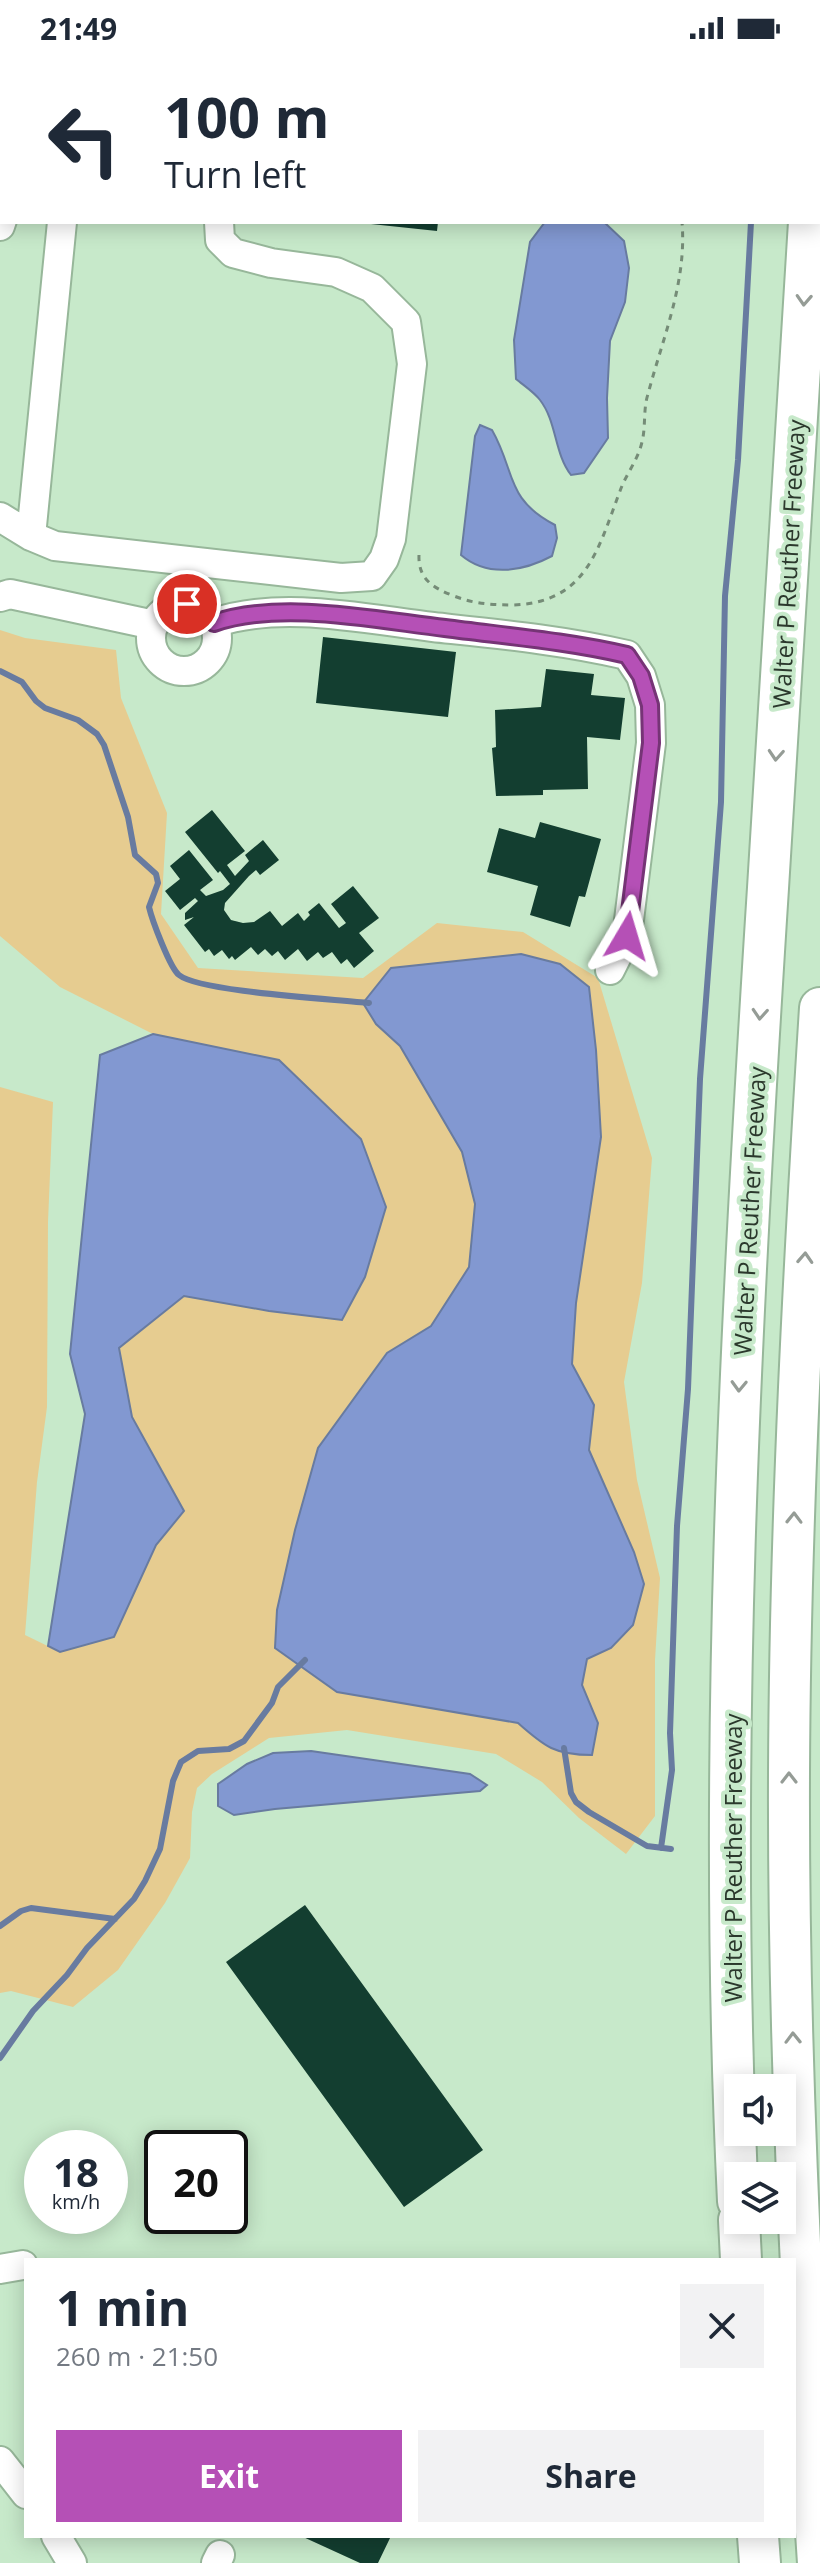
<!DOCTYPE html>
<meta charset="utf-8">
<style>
body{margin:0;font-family:"Open Sans",sans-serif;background:#f2f2f3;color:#1f2937;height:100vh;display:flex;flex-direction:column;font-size:30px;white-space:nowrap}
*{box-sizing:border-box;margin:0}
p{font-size:26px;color:#747a83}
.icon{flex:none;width:44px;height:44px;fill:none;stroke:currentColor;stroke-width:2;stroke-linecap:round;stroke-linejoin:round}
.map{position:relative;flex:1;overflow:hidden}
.panel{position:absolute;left:24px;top:2202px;width:772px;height:280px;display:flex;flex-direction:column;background:#fff;border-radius:0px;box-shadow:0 4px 20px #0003}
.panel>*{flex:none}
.guide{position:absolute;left:0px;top:0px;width:820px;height:168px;box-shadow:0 4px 20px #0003;background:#fff;color:#1f2937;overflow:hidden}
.buttons{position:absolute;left:724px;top:2018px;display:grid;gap:16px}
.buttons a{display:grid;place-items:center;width:72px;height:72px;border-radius:0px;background:#fff;box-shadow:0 4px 20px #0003;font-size:40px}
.speed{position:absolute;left:24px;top:2074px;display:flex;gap:16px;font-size:40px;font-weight:700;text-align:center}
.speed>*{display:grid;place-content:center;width:104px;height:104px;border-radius:50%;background:#fff;box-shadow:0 4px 20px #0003;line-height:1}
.speed small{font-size:20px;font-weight:400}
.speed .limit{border:4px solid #111;border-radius:12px;background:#fff;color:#111}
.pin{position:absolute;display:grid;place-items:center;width:68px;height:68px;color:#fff;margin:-34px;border:4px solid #fff;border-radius:50%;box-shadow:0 2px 8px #0007}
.me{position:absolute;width:88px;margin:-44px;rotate:7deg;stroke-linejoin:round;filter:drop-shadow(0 0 6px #0008)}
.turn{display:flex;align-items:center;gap:28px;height:168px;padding:0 32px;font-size:36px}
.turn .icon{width:104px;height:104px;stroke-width:2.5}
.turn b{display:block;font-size:56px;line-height:68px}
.round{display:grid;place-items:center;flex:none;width:84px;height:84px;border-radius:0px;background:#f2f2f3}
.overview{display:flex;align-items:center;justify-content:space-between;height:136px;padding:0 32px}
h1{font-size:48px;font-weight:700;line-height:60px}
.primary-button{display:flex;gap:16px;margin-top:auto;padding:16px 32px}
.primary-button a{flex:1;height:92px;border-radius:0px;background:#b550b6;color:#fff;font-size:32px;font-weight:700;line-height:92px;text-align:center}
.primary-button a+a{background:#f2f2f3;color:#1f2937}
.status{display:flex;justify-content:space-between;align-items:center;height:56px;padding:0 40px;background:#fff;direction:ltr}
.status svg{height:22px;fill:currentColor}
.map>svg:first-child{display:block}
.green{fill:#e6cc90;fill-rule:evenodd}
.water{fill:#8298d1;stroke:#687ba0;stroke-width:2}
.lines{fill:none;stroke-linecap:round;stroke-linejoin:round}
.stream{stroke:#687ba0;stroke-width:6}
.building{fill:#133e30}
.minor-casing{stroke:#97b79a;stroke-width:32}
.highway-casing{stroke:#97b79a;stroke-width:44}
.path{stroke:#758c77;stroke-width:3;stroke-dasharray:6 6;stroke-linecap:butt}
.minor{stroke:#fff;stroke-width:28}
.highway{stroke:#fff;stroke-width:40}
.oneway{stroke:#959c96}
.route-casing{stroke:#763476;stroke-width:20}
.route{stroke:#b550b6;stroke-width:14}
.labels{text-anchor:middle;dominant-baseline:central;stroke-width:8;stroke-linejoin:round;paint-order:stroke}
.street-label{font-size:24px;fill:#2b382c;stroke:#c7e9ca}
</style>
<div class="status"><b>21:49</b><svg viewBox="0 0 49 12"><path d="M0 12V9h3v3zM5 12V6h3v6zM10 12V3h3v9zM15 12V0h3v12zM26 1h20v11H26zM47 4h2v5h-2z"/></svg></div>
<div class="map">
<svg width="820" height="2507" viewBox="0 0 820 2507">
<rect width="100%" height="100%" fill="#c7e9ca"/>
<path class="green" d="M487 0H763L487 2Z
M0 574 25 582 116 594 121 642 167 757 161 858 198 912 363 922 437 867 523 876 598 922 652 1102 642 1227 624 1326 637 1424 660 1522 655 1604V1760L626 1798 579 1762 542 1726 496 1698 347 1674 269 1682 212 1718 197 1732 192 1756 190 1802 165 1847 118 1914 73 1951 11 1935 0 1937V1031L53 1046 48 1166 47 1351 37 1426 25 1579 60 1596 114 1581 156 1489 184 1455 132 1361 118 1292 184 1240 268 1255 342 1264 279 1004 153 978 60 931 0 880ZM521 898 589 931 596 994 601 1081 576 1247 572 1308 594 1349 589 1393 634 1496 611 1592 587 1603 582 1629 598 1668 538 1685 518 1667 337 1636 277 1554 295 1474 318 1392 386 1297 431 1270 469 1211 475 1148 462 1096 400 990 391 912Z"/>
<path class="water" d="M545 166H604L624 185 629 212 625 246 610 285 607 342 608 382 584 417 571 419C554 397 557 366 540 344 534 336 523 329 516 323L514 284 530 186Z
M480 369 492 374C516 416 505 443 555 469L557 482 552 500C524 515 488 522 461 499L475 380Z
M521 898 560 908 589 931 596 994 601 1081 576 1247 572 1308 594 1349 589 1394 634 1496 644 1528 633 1569 611 1592 587 1603 582 1629 598 1667 592 1699C555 1699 545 1691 518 1667L337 1636 275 1592 277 1554 295 1474 318 1392 387 1297 431 1270 469 1211 475 1148 462 1096 400 990 376 968 363 947 391 912Z
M153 978 279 1004 361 1083 386 1151 365 1221 342 1264 269 1255 184 1240 119 1292 132 1361 184 1455 156 1489 114 1581 60 1596 48 1590 85 1358 70 1298 100 999Z
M311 1695 470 1718 487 1729 480 1735 275 1753 234 1759 218 1750V1728L247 1708 273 1697Z"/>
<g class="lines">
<path class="stream" d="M776 2V0
M0 615 22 626 36 645 45 652 78 664 97 678 104 689 128 761 135 799 156 818 158 827 149 851C152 864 170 912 179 919 200 936 335 943 369 947
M564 1692 571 1737 576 1746 589 1756 647 1790 671 1793
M661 1792 672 1714 670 1677 677 1470 688 1333 700 1023 721 746 725 540 738 404 751 166
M0 1870 21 1855 31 1852 115 1863
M0 2002 33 1955 67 1919 87 1892 134 1843 145 1825 160 1793 173 1725 181 1706 198 1695 229 1693 244 1685 272 1647 278 1631 305 1604"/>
</g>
<path class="building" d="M371 166H438L437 175 371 168Z
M323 581 456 596 448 661 316 647Z
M546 613 594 618 591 639 625 642 620 684 587 681 588 733 543 734V739L496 740 492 692 496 691 495 654 541 651Z
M212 754 245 795 227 809 235 820 249 805 245 799 263 784 279 804 260 819 256 814 249 820 225 847 224 854 231 864 243 867 254 866 270 855 282 870 298 857 304 865 310 859 308 856 319 847 339 872 346 867 331 848 353 830 379 862 359 877 374 895 354 912 347 903 341 908 332 896 323 902 318 896 307 905 298 893 285 904 278 895 272 900 265 893 258 899 251 891 235 904 232 900 229 903 222 894 214 900 209 893 205 896 184 869 204 853 194 861 185 864V857L198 845 195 842 180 854 165 835 180 823 170 810 189 794 213 824 200 834 206 840 223 834 230 828 220 815 218 817 185 776Z
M540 766 601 783 585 841 579 840 570 871 530 859 538 830 487 816 499 772 535 782Z
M305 1849 483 2094 404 2151 226 1906Z
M301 2480H391L378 2507H360Z"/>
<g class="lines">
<g class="minor-casing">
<path id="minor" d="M21 0V2
M129 0 130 2
M237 2V0
M0 170 2 164
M0 461 31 480 55 490 341 522 372 520 384 503 391 483 412 308 406 266 372 232 336 216 271 207 233 197 220 184 219 166
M31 480 62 166
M0 541 10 538 154 569
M151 582a33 33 0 1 1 66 0a33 33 0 1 1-66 0Z
M214 567C280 544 365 563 433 571 498 578 563 584 627 599L641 620 650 649 651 687 627 880 610 914
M0 2213 23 2209
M0 2405 26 2438
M56 2480 72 2507
M216 2507 220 2499"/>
</g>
<g class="highway-casing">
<path id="highway" d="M818 14 819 0
M738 2145C717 1707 740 1269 768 832 782 610 795 388 809 166
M739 2164 741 2204
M758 2480 760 2507
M818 2507C801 2244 788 1981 789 1718 790 1462 804 1207 820 952"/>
</g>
<path class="path" d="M182 0 193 2
M614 2 615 0
M419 499C418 523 433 532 454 540 474 548 493 549 514 549 587 546 598 493 620 435 626 418 638 404 642 386 646 370 643 353 648 338 663 281 687 226 682 166"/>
<use href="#minor" class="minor"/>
<use href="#highway" class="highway"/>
</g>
<defs><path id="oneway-chevron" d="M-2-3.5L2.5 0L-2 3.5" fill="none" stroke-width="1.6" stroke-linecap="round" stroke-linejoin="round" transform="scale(2)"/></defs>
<g class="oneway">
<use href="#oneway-chevron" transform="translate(804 244) rotate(93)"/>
<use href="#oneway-chevron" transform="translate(776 699) rotate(94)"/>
<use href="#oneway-chevron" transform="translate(760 958) rotate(94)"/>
<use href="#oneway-chevron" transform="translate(805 1202) rotate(-87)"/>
<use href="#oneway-chevron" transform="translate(739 1330) rotate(92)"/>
<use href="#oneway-chevron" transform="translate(794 1462) rotate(-89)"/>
<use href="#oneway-chevron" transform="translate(789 1722) rotate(-90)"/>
<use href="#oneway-chevron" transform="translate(793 1982) rotate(-91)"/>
</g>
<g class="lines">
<g class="route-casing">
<path id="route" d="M187 548 198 551 214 567C280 544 376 564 445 572 506 580 567 585 627 599L641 620 650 649 651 687 627 880"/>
</g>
<use href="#route" class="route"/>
</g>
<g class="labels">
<g class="street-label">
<text transform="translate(788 508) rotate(-87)">Walter P Reuther Freeway</text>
<text transform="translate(749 1155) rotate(-87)">Walter P Reuther Freeway</text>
<text transform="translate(732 1802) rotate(-90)">Walter P Reuther Freeway</text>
</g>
</g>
</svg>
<div class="buttons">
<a><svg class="icon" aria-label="sound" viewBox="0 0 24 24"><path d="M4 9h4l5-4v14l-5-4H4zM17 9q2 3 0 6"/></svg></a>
<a><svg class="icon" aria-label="layers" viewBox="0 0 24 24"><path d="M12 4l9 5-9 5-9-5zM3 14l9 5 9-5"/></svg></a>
</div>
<div class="speed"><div>18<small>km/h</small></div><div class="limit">20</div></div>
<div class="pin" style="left:187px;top:548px;background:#d93025"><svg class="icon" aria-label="arrive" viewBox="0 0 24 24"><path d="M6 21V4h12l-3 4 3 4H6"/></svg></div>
<svg class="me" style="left:627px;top:880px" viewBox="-20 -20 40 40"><path d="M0-17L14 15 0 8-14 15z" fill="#b550b6" stroke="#fff" stroke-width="4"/></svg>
<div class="guide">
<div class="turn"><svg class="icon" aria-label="left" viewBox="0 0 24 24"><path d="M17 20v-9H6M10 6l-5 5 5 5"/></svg><div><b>100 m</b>Turn left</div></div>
</div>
<section class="panel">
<div class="overview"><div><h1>1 min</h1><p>260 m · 21:50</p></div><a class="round"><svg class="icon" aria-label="close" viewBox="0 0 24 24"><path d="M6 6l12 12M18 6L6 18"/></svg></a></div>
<div class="primary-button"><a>Exit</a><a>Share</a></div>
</section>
</div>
